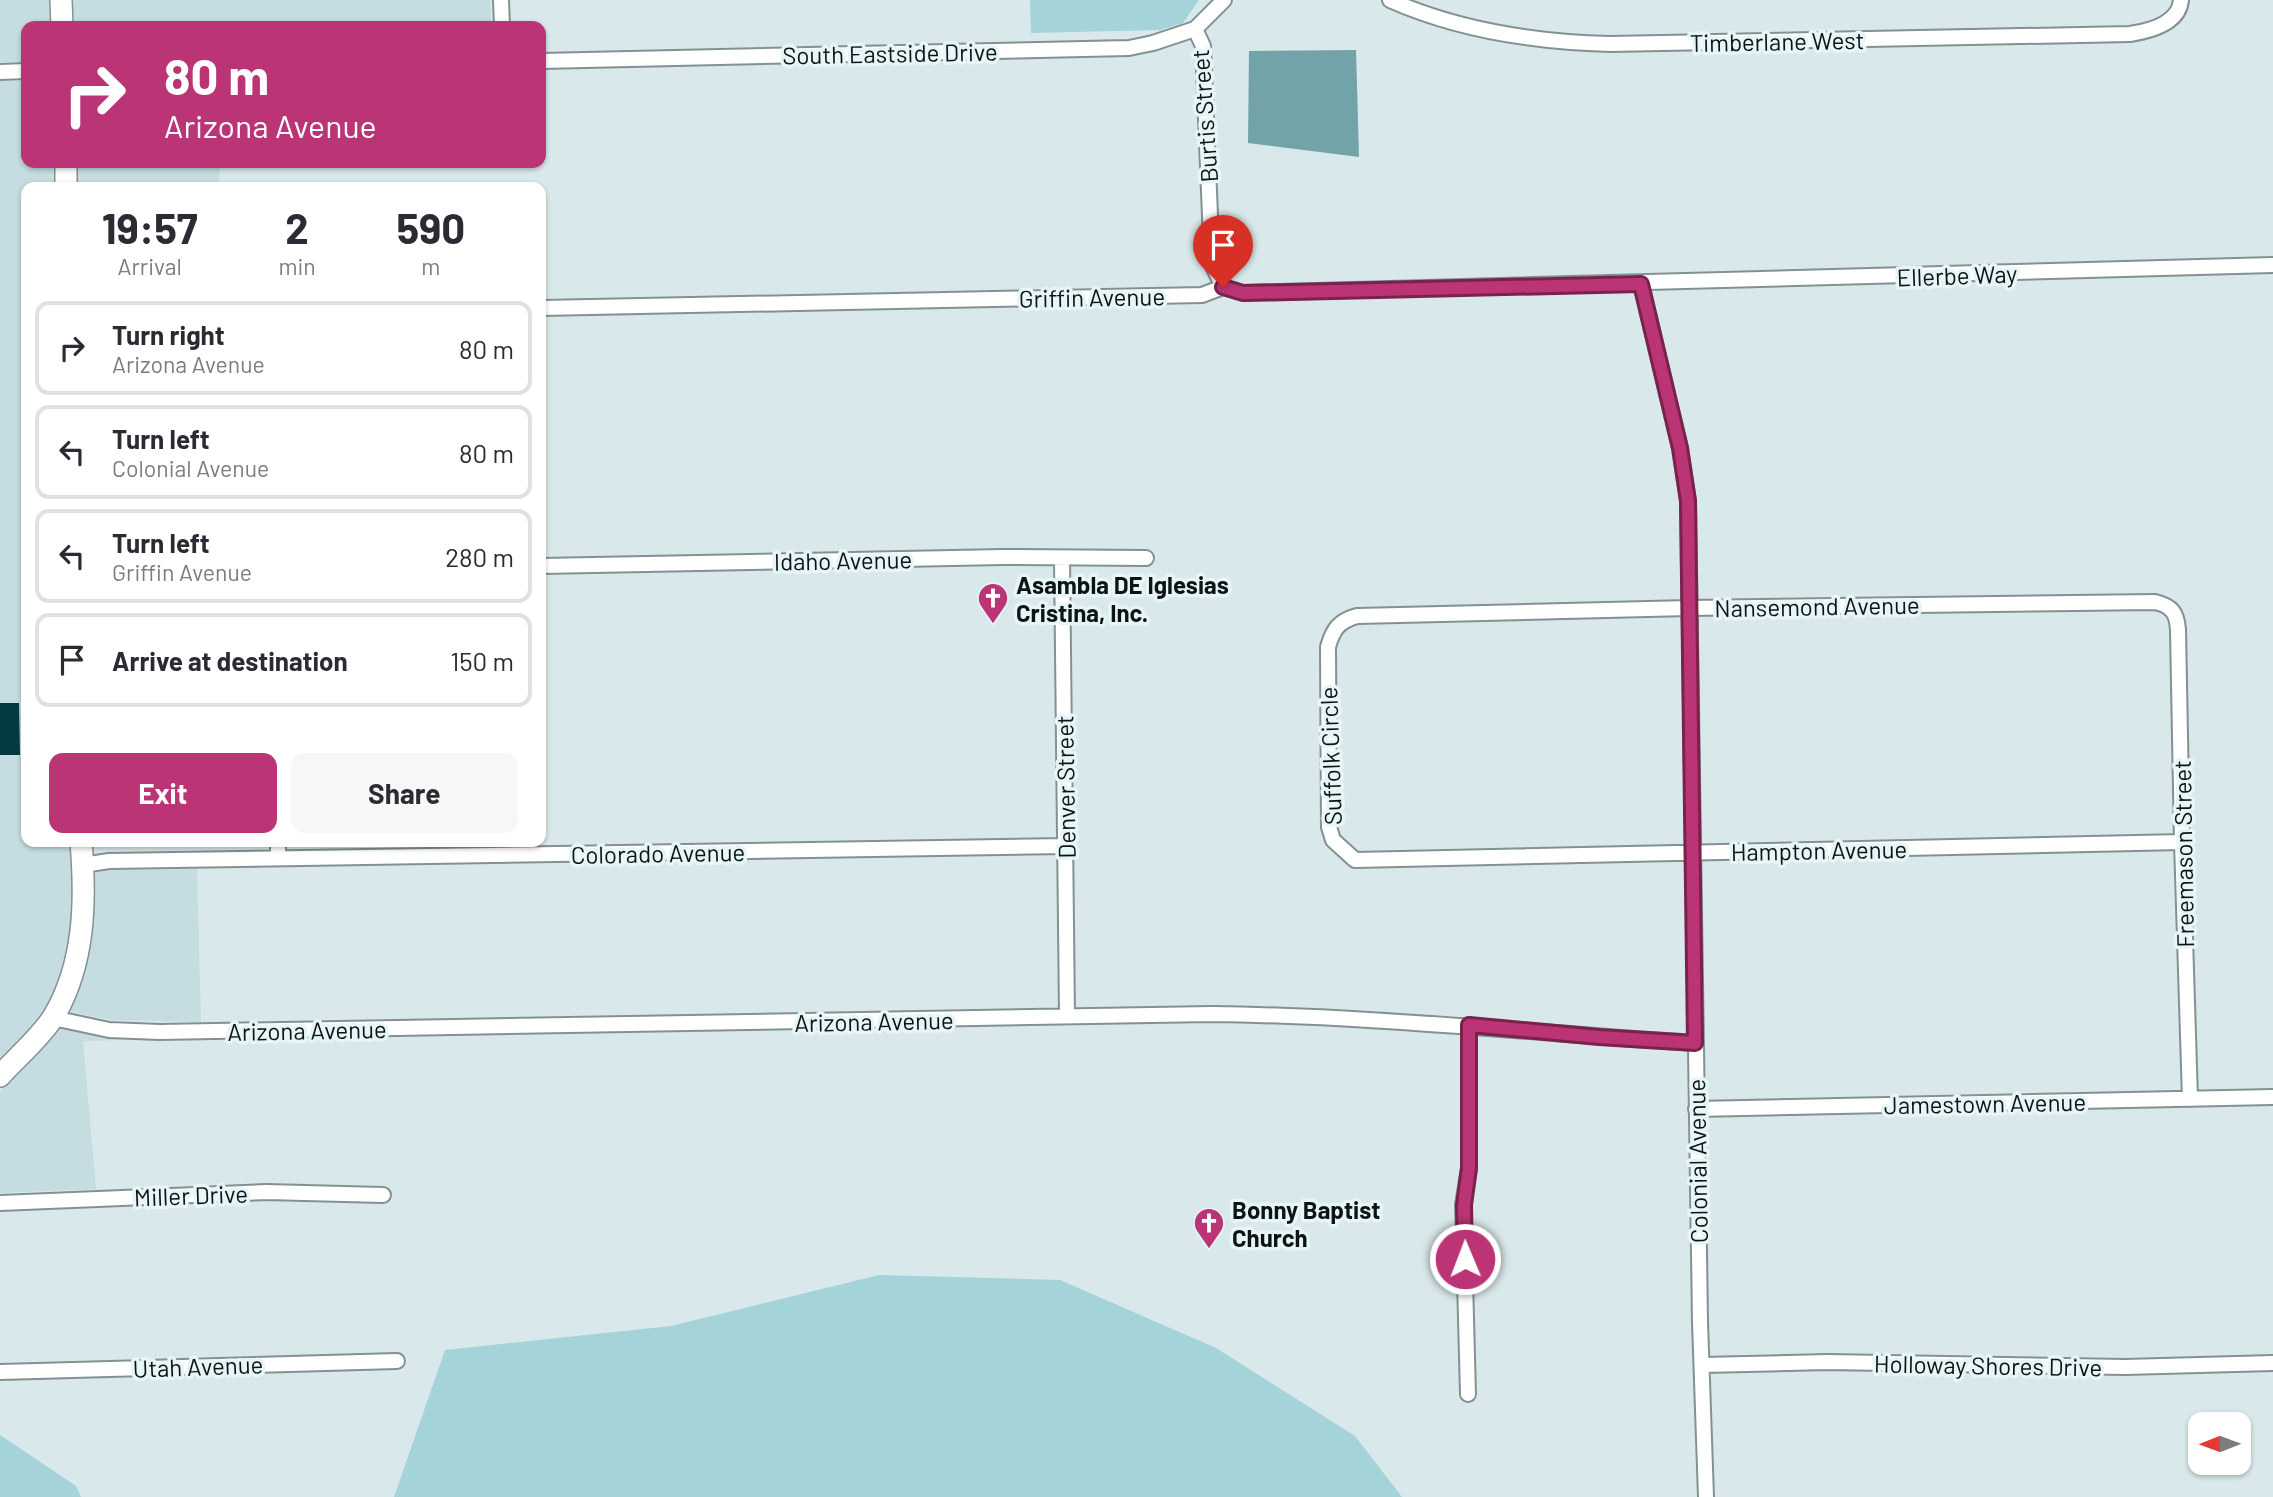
<!DOCTYPE html>
<style>
body{margin:0;font-family:Barlow,sans-serif;background:#f7f7f7;color:#2b2b33;height:100vh;display:flex;flex-direction:column;font-size:26px;white-space:nowrap}
*{box-sizing:border-box;margin:0}
p{font-size:23px;color:#7c7c81}
.icon{flex:none;width:38px;height:38px;fill:none;stroke:currentColor;stroke-width:2;stroke-linecap:round;stroke-linejoin:round}
.map{position:relative;flex:1;overflow:hidden}
.details{position:absolute;left:21px;top:182px;width:525px;height:665px;display:flex;flex-direction:column;background:#fff;border-radius:14px;box-shadow:0 2px 5px #0004}
.details>*{flex:none}
.banner{position:absolute;left:21px;top:21px;width:525px;height:147px;border-radius:14px;box-shadow:0 2px 5px #0004;background:#bb3475;color:#fff;overflow:hidden}
.needle{width:46px;rotate:269deg}
.fabs{position:absolute;left:2188px;top:1412px;display:grid;gap:14px}
.fabs a{display:grid;place-items:center;width:63px;height:63px;border-radius:14px;background:#fff;box-shadow:0 2px 5px #0004;font-size:35px}
.pin{position:absolute;display:grid;place-items:center;width:60px;height:60px;color:#fff;margin:-72px -30px;border-radius:50% 50% 50% 0;rotate:-45deg;box-shadow:0 0 7px #0007}
.pin .icon{rotate:45deg}
.me{position:absolute;width:77px;margin:-38px;rotate:359deg;stroke-linejoin:round;filter:drop-shadow(0 0 5px #0008)}
.turn{display:flex;align-items:center;gap:24px;height:147px;padding:0 28px;font-size:32px}
.turn .icon{width:91px;height:91px;stroke-width:2.5}
.turn b{display:block;font-size:49px;line-height:60px}
.eta{display:flex;justify-content:space-evenly;align-items:center;height:119px;text-align:center}
.eta b{font-size:42px;font-weight:700;line-height:49px}
.button{display:flex;gap:14px;margin-top:auto;padding:14px 28px}
.button a{flex:1;height:80px;border-radius:14px;background:#bb3475;color:#fff;font-size:28px;font-weight:700;line-height:80px;text-align:center}
.button a+a{background:#f7f7f7;color:#2b2b33}
ul{padding:0;list-style:none}
li{display:flex;align-items:center;gap:21px;height:94px;margin:0 14px 10px;padding:0 14px;border:4px solid #e1e1e2;border-radius:14px}
li div{flex:1}
li b{display:block;font-size:26px}
li em{font-style:normal}
.map>svg:first-child{display:block}
.built{fill:#c5dde0}
.green{fill:#a4d3d9}
.water{fill:#72a3a9}
.building{fill:#053b40}
.lines{fill:none;stroke-linecap:round;stroke-linejoin:round}
.minor-casing{stroke:#839192;stroke-width:18}
.secondary-casing{stroke:#839192;stroke-width:24}
.minor{stroke:#fff;stroke-width:14}
.secondary{stroke:#fff;stroke-width:21}
.route-casing{stroke:#7a224c;stroke-width:18}
.route{stroke:#bb3475;stroke-width:12}
.labels{text-anchor:middle;dominant-baseline:central;stroke-width:7;stroke-linejoin:round;paint-order:stroke}
.street-label{font-size:24px;fill:#0e1313;stroke:#e6f5f7}
.poi-label{font-size:24px;font-weight:bold;fill:#0e1313;stroke:#e6f5f7;text-anchor:start}
</style>
<div class="map">
<svg width="2273" height="1497" viewBox="0 0 2273 1497">
<rect width="100%" height="100%" fill="#d9e8ea"/>
<path class="built" d="M0 0H51V26H26V62H0Z
M72 0H490L491 26H73Z
M0 81H26V163H55V187H26V842H71L72 865 71 937 62 975 43 1014 0 1061Z
M76 163H220L219 187H77Z
M197 869 201 1022 111 1020 68 1011 83 979 92 939 94 873 110 870Z
M57 1028 107 1039 127 1040 83 1041 96 1189 0 1193V1091Z"/>
<path class="green" d="M1030 0H1199L1183 23 1160 30 1031 33Z
M879 1275 1060 1280 1216 1348 1355 1436 1402 1497H394L445 1350 671 1326Z
M0 1435 76 1486 81 1497H0Z"/>
<path class="water" d="M1356 50 1359 157 1248 143 1249 51Z"/>
<path class="building" d="M0 703H19L20 755H0Z"/>
<g class="lines">
<g class="minor-casing">
<path id="minor" d="M501 0 502 26
M1390 0C1460 31 1534 42 1610 44L2130 34C2150 31 2179 24 2181 0
M1195 29 1203 46 1212 264 1223 287
M541 61 1129 48 1153 43 1195 29 1224 0
M0 72 26 71
M1641 284 1680 448 1688 501 1700 1322 1706 1497
M541 308 1202 295 1223 287 1243 293 2273 265
M1062 559 1067 1016
M541 566 1003 557 1146 558
M2182 842 1355 860 1333 840 1329 827 1328 647C1333 629 1339 621 1357 616L1689 608 2155 602C2172 606 2177 613 2178 630L2182 842 2190 1099
M278 858V842
M83 865 109 861 1065 846
M53 1018 109 1030 160 1032 1212 1014C1373 1016 1534 1033 1695 1043
M1696 1109 2273 1097
M0 1203 266 1192 383 1195
M1703 1365 1827 1362 2125 1367 2273 1363
M0 1372 397 1361
M1468 1394 1463 1205 1469 1168V1025"/>
</g>
<g class="secondary-casing">
<path id="secondary" d="M61 0 62 26
M66 163V187
M0 1076C16 1058 42 1036 54 1016 85 963 86 901 81 842"/>
</g>
<use href="#minor" class="minor"/>
<use href="#secondary" class="secondary"/>
</g>
<g class="lines">
<g class="route-casing">
<path id="route" d="M1223 287 1243 293 1641 284 1680 448 1688 501 1695 1043 1599 1037 1469 1025V1168L1464 1205 1465 1259"/>
</g>
<use href="#route" class="route"/>
</g>
<defs>
<g id="church-pin" transform="scale(1.575)"><path d="M0 17L-7.5 6A9.5 9.5 0 1 1 7.5 6Z" fill="#bb3475" stroke="#e6f5f7"/><path d="M-1.2-6h2.4v3.5h3.3v2.4h-3.3V6h-2.4V-.1h-3.3v-2.4h3.3Z" fill="#fff"/></g>
</defs>
<g fill-rule="evenodd">
<use href="#church-pin" x="993" y="598"/>
<use href="#church-pin" x="1209" y="1223"/>
</g>
<g class="labels">
<g class="street-label">
<text transform="translate(1777 41) rotate(-1)">Timberlane West</text>
<text transform="translate(890 53) rotate(-1)">South Eastside Drive</text>
<text transform="translate(1204 116) rotate(-94)">Burtis Street</text>
<text transform="translate(1957 275) rotate(-2)">Ellerbe Way</text>
<text transform="translate(1092 297) rotate(-1)">Griffin Avenue</text>
<text transform="translate(843 560) rotate(-1)">Idaho Avenue</text>
<text transform="translate(1817 606) rotate(-1)">Nansemond Avenue</text>
<text transform="translate(1330 756) rotate(-92)">Suffolk Circle</text>
<text transform="translate(1065 787) rotate(-91)">Denver Street</text>
<text transform="translate(1819 850) rotate(-1)">Hampton Avenue</text>
<text transform="translate(658 853) rotate(-1)">Colorado Avenue</text>
<text transform="translate(2183 854) rotate(-91)">Freemason Street</text>
<text transform="translate(874 1021) rotate(-1)">Arizona Avenue</text>
<text transform="translate(307 1030) rotate(-1)">Arizona Avenue</text>
<text transform="translate(1985 1103) rotate(-1)">Jamestown Avenue</text>
<text transform="translate(1697 1161) rotate(-91)">Colonial Avenue</text>
<text transform="translate(191 1195) rotate(-2)">Miller Drive</text>
<text transform="translate(1988 1365) rotate(1)">Holloway Shores Drive</text>
<text transform="translate(198 1366) rotate(-2)">Utah Avenue</text>
</g>
<g class="poi-label">
<text x="1016" y="584">Asambla DE Iglesias<tspan x="1016" dy="28">Cristina, Inc.</tspan></text>
<text x="1232" y="1209">Bonny Baptist<tspan x="1232" dy="28">Church</tspan></text>
</g>
</g>
</svg>
<div class="fabs">
<a><svg class="needle" viewBox="-14 -14 28 28"><path d="M0-13l5 13h-10z" fill="#e53935"/><path d="M0 13l5-13h-10z" fill="#7c7c81"/></svg></a>
</div>
<div class="pin" style="left:1223px;top:287px;background:#d93025"><svg class="icon" aria-label="arrive" viewBox="0 0 24 24"><path d="M6 21V4h12l-3 4 3 4H6"/></svg></div>
<svg class="me" style="left:1465px;top:1259px" viewBox="-20 -20 40 40"><circle r="17" fill="#bb3475" stroke="#fff" stroke-width="3"/><path d="M0-11L8 9 0 5-8 9z" fill="#fff"/></svg>
<div class="banner">
<div class="turn"><svg class="icon" aria-label="right" viewBox="0 0 24 24"><path d="M7 20v-9h11M14 6l5 5-5 5"/></svg><div><b>80 m</b>Arizona Avenue</div></div>
</div>
<section class="details">
<div class="eta">
<div><b>19:57</b><p>Arrival</p></div>
<div><b>2</b><p>min</p></div>
<div><b>590</b><p>m</p></div>
</div>
<ul>
<li><svg class="icon" aria-label="right" viewBox="0 0 24 24"><path d="M7 20v-9h11M14 6l5 5-5 5"/></svg><div><b>Turn right</b><p>Arizona Avenue</p></div><em>80 m</em></li>
<li><svg class="icon" aria-label="left" viewBox="0 0 24 24"><path d="M17 20v-9H6M10 6l-5 5 5 5"/></svg><div><b>Turn left</b><p>Colonial Avenue</p></div><em>80 m</em></li>
<li><svg class="icon" aria-label="left" viewBox="0 0 24 24"><path d="M17 20v-9H6M10 6l-5 5 5 5"/></svg><div><b>Turn left</b><p>Griffin Avenue</p></div><em>280 m</em></li>
<li><svg class="icon" aria-label="arrive" viewBox="0 0 24 24"><path d="M6 21V4h12l-3 4 3 4H6"/></svg><div><b>Arrive at destination</b></div><em>150 m</em></li>
</ul>
<div class="button"><a>Exit</a><a>Share</a></div>
</section>
</div>
